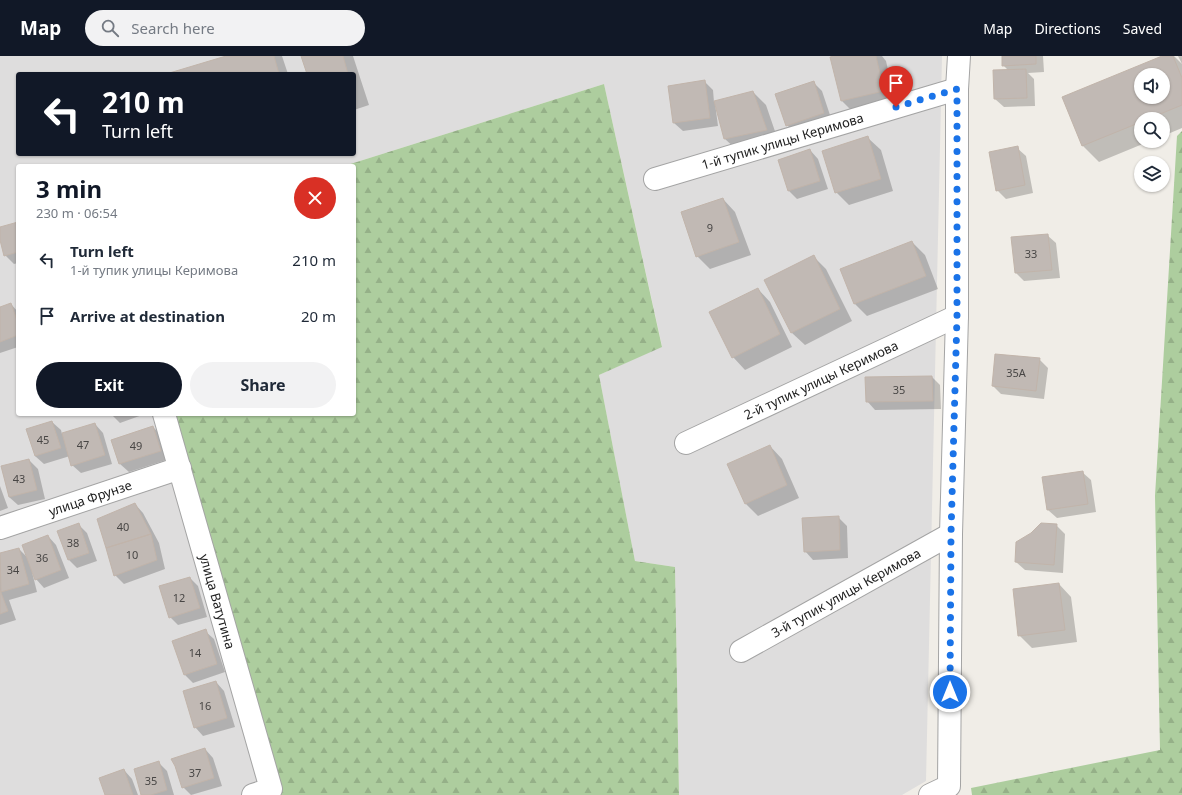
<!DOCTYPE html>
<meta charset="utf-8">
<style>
body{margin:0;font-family:"Noto Sans",sans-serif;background:#f2f2f3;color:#1f2937;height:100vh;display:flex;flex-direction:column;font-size:15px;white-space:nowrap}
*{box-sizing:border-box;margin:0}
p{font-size:13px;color:#747a83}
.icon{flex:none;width:22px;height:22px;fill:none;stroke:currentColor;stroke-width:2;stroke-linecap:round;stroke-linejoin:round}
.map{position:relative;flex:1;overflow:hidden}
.panel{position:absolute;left:16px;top:108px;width:340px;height:252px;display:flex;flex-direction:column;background:#fff;border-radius:4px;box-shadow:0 1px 3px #0004}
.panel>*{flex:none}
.hud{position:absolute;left:16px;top:16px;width:340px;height:84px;border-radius:4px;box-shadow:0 1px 3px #0004;background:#111827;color:#fff;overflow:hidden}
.buttons{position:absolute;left:1134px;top:12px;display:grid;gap:8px}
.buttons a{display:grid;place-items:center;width:36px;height:36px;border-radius:50%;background:#fff;box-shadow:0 1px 3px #0004;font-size:20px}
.pin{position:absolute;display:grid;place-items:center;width:34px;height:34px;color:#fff;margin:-41px -17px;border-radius:50% 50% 50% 0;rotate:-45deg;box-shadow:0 0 4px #0007}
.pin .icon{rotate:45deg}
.me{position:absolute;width:44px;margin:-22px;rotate:0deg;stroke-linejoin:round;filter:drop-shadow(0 0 3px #0008)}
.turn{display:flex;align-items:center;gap:14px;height:84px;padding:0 20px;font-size:18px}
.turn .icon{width:52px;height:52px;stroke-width:2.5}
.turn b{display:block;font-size:28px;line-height:34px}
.round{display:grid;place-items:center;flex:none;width:42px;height:42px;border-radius:21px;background:#f2f2f3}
.overview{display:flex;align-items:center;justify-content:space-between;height:68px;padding:0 20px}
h1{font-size:24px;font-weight:700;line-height:30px;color:#111827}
.cta{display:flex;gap:8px;margin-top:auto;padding:8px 20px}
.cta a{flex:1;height:46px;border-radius:24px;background:#111827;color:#fff;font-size:16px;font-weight:700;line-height:46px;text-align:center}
.cta a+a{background:#f2f2f3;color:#1f2937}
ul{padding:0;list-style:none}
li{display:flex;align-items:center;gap:12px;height:56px;padding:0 20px}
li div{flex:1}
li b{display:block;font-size:15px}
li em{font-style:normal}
header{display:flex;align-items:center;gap:24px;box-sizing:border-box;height:56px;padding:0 20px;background:#111827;color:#fff}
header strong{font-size:19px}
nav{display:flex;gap:22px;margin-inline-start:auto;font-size:14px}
.search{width:280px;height:36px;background:#f2f2f3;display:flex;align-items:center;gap:10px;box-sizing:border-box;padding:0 14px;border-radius:22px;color:#747a83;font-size:15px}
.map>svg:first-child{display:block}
.residential{fill:#dedddd;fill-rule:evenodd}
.forest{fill:url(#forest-firs)}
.shadow{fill:#0003;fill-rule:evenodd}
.building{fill:#c1b9b4;stroke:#c1b4aa;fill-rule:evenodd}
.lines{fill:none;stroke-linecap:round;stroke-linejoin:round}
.minor-casing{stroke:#a4a4a4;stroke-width:24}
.minor{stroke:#fff;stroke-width:22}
.route{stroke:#1a73e8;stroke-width:7;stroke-dasharray:0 12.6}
.labels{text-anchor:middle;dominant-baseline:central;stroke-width:3;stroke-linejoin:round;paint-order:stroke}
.number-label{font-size:11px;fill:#484645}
.street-label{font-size:13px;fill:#202020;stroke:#fff}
</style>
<header>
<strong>Map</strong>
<div class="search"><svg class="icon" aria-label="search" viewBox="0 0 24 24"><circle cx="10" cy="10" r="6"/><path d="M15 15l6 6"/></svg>Search here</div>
<nav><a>Map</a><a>Directions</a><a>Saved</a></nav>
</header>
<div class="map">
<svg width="1182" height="739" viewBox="0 0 1182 739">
<defs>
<pattern id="forest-firs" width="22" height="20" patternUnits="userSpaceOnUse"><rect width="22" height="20" fill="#adcd9e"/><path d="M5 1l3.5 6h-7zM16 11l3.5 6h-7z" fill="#95b088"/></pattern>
</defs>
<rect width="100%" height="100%" fill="#f0ede7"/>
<path class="residential" d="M0 0H942L926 725 902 739H679L675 511 635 505 599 319 662 290 604 28 344 110H18V358H170L278 739H0ZM18 18H354V98H18Z"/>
<path class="forest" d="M604 28 662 291 599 319 635 505 675 511 679 739H278L170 358H354V110H344Z
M1182 75V739H972L971 732 1160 694 1155 440 1177 80Z"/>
<path class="shadow" d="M229 0H282L288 18H169Z
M302 0H353L369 49 354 54V18H308Z
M838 0H882L886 5 896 48 854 57 842 45Z
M1003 0H1043L1044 16 1028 17 1034 23 1035 50 1004 51 995 43 1009 15 1003 9Z
M1165 0H1174L1182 8 1178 0H1182V72L1163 80V63H1141V85H1150L1099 106 1082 89 1063 41ZM1141 19H1163V41H1141Z
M704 25 713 34 714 46 753 36 766 49 779 87 738 95 725 83 716 47H715L718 70 683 75 674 67Z
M814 27 822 35 832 65 795 77 787 69Z
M868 82 881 94 893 135 849 149 836 136Z
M1017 92 1026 100 1033 137 1006 143 997 134Z
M810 94 818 103 828 133 797 143 789 135 779 104Z
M723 143 735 156 751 199 710 213 697 200Z
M18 167V207L14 208 5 199 0 180V172Z
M1047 179 1056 187 1060 222 1024 225 1016 217Z
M912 186 925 199 938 233 867 260 854 247Z
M813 200 826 213 852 265 805 289 792 277 765 224Z
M758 233 770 246 792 291 745 314 733 301Z
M11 248 18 256V291L0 297V252Z
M1039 303 1048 312 1044 343 1001 338 993 330Z
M932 321 940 329 941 353 875 354 867 345Z
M111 358H145L120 367Z
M52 366 61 374 62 378 95 368 103 377 112 408 81 417 72 409 70 400 44 408 35 400Z
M153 371 162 380 169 403 129 416 120 408 112 384Z
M770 390 782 403 799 442 758 460 745 447Z
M29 404 38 413 45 443 18 449 9 441 2 411Z
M1082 416 1091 424 1096 456 1057 462 1048 454 1043 422Z
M0 430 8 452 0 455Z
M135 448 143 457 159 487 165 513 124 528 115 519Z
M838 461 847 470 848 502 813 504 805 495Z
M78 468 87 477 97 505 77 512 69 504 59 476Z
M1056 469 1065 478 1063 517 1025 514 1016 506Z
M48 480 56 489 69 522 44 532 36 523 33 516H32L37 536 9 544 16 564 0 569V499L19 493 28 502Z
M190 522 198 530 207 561 178 569 170 561Z
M1059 528 1071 541 1077 586 1032 592 1019 579Z
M205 575 214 583 225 616 193 627 185 619 173 586Z
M216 626 224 635 235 671 203 680 195 671Z
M205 693 213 702 222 730 191 739 183 731Z
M159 707 167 715 174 739H142Z
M124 714 132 723 138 739H106Z"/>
<path class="building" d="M226 0H274L279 18H166Z
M301 0H343L348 18H307Z
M834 0H876L884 35 841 45 830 1Z
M1002 0H1036V8L1002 10Z
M1162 0H1173L1182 22V49L1148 63H1141V66L1082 90 1062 41ZM1141 19H1163V41H1141Z
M1026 13 1027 42 994 43 993 14Z
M705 24 710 62 673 67 668 30Z
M814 25 824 57 786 70 775 38Z
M753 35 767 74 724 83 714 45Z
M868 80 881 123 835 137 822 95Z
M1018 90 1025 129 996 135 989 96Z
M810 93 820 125 788 135 778 104Z
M723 142 739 186 696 201 681 156Z
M18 166V196L4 200 0 184V171Z
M1048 178 1052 214 1015 217 1011 181Z
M912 185 926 220 854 248 840 213Z
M814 199 840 253 791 277 764 224Z
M758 232 780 278 732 302 709 256Z
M11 247 18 267V279L0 286V251Z
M995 298 1040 302 1036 335 992 330Z
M932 320 933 345 866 346 865 321Z
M52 365 61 392 35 400 26 373Z
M95 367 105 399 71 410 62 377Z
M153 370 161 395 119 408 111 384Z
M770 389 787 429 745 448 727 408Z
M29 403 37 434 9 441 1 410Z
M1083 415 1088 448 1047 454 1042 421Z
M135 447 151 478 106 492 97 463Z
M839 460 840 494 804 496 802 462Z
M79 467 89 497 68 504 57 475Z
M1041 467 1057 468 1054 509 1015 506 1016 486 1031 477Z
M151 478 157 504 114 520 106 492Z
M48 479 61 514 35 524 22 489Z
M19 492 29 528 1 536 0 497Z
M190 521 200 552 169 562 159 530Z
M1059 527 1065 574 1018 580 1013 533Z
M0 534 8 555 0 558Z
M206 573 217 608 184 619 172 585Z
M216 625 227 662 194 672 183 635Z
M205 692 214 722 182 732 175 710 171 703Z
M159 705 167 734 151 739H141L134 713Z
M124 713 133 739H105L99 722Z"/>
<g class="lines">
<g class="minor-casing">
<g id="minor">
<path id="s1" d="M655 123 957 33"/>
<path id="s2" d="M164 358 271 733 253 739"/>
<path id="s3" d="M686 387 957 260"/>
<path id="s4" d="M0 472 180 412"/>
<path id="s5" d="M741 595 951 478"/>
<path d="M930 739 949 730 951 478 957 260V33L959 0"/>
</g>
</g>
<use href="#minor" class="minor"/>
</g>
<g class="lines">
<path class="route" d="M896 51 957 33V260L951 478 950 636"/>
</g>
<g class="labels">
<g class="number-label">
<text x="710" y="171">9</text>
<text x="1031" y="197">33</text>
<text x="1016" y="316">35А</text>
<text x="899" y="333">35</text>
<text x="43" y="383">45</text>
<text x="83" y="388">47</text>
<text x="136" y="389">49</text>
<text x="19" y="422">43</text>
<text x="123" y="470">40</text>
<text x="73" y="486">38</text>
<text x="132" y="498">10</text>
<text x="42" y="501">36</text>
<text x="13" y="513">34</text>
<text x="179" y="541">12</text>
<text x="195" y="596">14</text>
<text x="205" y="649">16</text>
<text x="195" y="716">37</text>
<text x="151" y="724">35</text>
</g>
<g class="street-label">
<text stroke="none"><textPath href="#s1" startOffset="133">1-й тупик улицы Керимова</textPath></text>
<text stroke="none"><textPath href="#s3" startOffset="149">2-й тупик улицы Керимова</textPath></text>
<text stroke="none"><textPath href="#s4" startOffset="95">улица Фрунзе</textPath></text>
<text stroke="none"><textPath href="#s5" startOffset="120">3-й тупик улицы Керимова</textPath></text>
<text stroke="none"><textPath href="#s2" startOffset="195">улица Ватутина</textPath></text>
</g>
</g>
</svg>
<div class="buttons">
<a><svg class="icon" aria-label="sound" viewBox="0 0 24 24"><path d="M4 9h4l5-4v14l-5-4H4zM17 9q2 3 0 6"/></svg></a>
<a><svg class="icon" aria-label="search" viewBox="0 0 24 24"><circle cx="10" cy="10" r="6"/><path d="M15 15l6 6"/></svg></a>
<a><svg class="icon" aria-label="layers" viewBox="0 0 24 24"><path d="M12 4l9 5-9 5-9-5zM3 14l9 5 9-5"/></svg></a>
</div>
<div class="pin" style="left:896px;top:51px;background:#d93025"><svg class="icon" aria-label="arrive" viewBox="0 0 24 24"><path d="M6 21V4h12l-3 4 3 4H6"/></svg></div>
<svg class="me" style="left:950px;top:636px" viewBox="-20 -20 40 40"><circle r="17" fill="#1a73e8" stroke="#fff" stroke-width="3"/><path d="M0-11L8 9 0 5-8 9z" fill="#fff"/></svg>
<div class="hud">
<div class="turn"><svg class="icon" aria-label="left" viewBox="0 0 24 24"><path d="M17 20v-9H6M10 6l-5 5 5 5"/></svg><div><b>210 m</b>Turn left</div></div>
</div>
<section class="panel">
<div class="overview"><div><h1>3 min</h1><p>230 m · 06:54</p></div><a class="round" style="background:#d93025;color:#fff"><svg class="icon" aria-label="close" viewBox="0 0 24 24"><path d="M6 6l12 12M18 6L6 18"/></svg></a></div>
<ul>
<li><svg class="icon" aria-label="left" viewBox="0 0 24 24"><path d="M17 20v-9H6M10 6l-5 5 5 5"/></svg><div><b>Turn left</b><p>1-й тупик улицы Керимова</p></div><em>210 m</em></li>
<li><svg class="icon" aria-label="arrive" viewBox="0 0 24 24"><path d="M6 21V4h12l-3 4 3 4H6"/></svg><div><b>Arrive at destination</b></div><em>20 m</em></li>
</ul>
<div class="cta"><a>Exit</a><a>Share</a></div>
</section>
</div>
